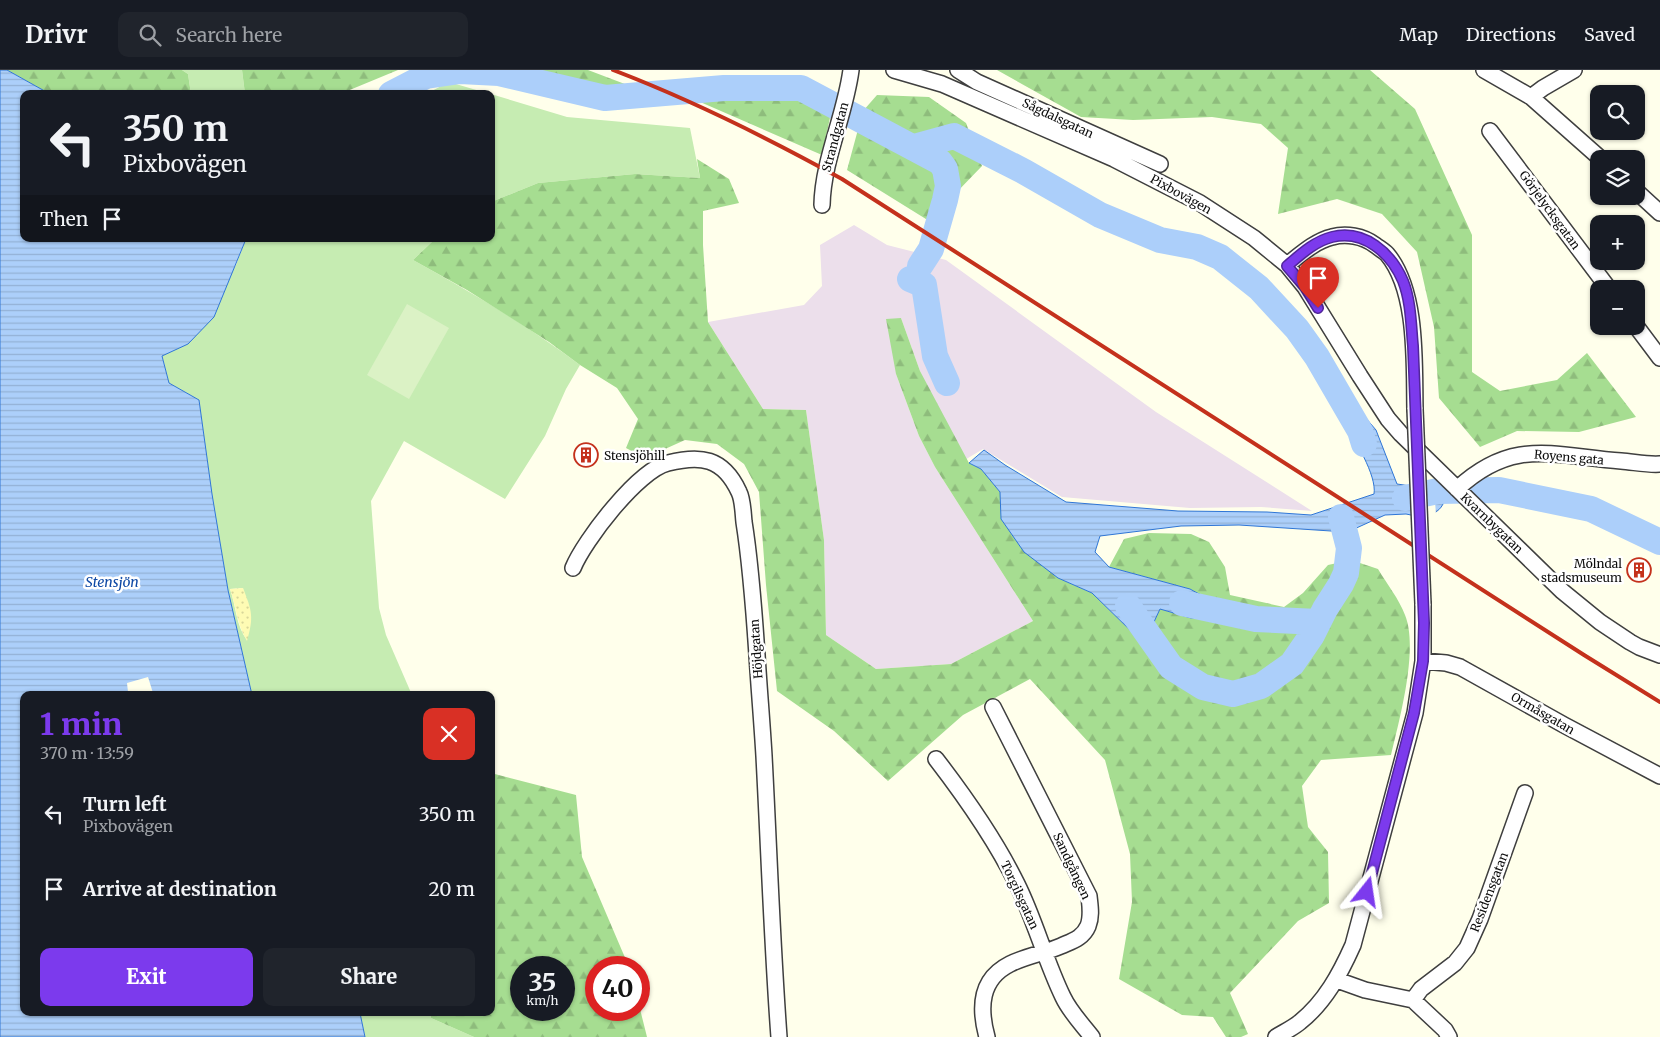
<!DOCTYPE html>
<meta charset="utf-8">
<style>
body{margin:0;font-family:Merriweather,serif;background:#20242c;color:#f1f3f6;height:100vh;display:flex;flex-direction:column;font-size:19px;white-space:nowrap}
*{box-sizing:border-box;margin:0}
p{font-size:16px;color:#9ea1a6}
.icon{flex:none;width:28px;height:28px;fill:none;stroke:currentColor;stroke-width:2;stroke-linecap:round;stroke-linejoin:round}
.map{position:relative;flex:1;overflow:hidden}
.details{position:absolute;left:20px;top:621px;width:475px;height:325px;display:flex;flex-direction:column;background:#171b24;border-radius:10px;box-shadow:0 1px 4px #0004}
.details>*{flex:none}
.banner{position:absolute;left:20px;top:20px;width:475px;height:152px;border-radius:10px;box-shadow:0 1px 4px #0004;background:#171b24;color:#f1f3f6;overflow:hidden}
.buttons{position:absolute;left:1590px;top:15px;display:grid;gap:10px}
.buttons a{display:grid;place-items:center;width:55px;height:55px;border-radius:10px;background:#171b24;box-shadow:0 1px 4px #0004;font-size:25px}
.speed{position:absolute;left:510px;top:886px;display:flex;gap:10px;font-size:25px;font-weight:700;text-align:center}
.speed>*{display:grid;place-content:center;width:65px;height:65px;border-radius:50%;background:#171b24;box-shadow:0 1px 4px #0004;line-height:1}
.speed small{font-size:12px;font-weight:400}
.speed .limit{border:8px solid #d22;background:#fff;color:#111}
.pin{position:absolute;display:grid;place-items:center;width:42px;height:42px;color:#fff;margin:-51px -21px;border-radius:50% 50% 50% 0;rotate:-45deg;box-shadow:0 0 5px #0007}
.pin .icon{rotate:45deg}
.me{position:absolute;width:55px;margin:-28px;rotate:15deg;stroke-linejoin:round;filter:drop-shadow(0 0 4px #0008)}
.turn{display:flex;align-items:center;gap:18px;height:105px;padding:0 20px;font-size:22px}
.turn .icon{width:65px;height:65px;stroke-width:2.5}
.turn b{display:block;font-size:35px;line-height:42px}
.then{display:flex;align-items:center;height:48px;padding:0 20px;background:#0003;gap:10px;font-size:19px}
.round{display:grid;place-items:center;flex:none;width:52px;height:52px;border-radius:10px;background:#20242c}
.overview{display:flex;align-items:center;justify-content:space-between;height:85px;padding:0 20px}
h1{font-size:30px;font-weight:800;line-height:38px;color:#7c3aed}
.cta{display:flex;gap:10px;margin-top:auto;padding:10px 20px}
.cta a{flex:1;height:58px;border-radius:10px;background:#7c3aed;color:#fff;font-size:20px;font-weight:800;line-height:58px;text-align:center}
.cta a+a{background:#20242c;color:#f1f3f6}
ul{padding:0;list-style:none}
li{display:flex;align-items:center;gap:15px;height:75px;padding:0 20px}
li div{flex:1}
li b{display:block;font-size:19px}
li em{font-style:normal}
header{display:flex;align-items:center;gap:30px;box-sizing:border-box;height:70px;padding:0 25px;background:#171b24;border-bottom:1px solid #363941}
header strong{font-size:24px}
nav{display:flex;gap:28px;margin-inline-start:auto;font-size:18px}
.search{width:350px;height:45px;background:#20242c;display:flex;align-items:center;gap:12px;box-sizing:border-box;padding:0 18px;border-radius:10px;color:#9ea1a6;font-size:19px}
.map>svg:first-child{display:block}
.industrial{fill:#ecdfeb}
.grass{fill:#c6ecb2;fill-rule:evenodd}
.forest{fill:url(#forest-firs);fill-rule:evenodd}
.sand{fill:url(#sand-dots)}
.pitch{fill:#dbf2c5}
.water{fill:url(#water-rules);stroke:#2f76d6}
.pier{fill:#ffffeb}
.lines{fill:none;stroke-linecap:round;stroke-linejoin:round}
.river{stroke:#accffa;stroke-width:26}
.minor-casing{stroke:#3f3f3f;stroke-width:18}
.minor{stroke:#fff;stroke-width:15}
.rail{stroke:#c4311c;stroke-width:4}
.minor-bridge-casing{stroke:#3f3f3f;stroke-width:18;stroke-linecap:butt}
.minor-bridge{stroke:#fff;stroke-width:15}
.route-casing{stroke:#51269a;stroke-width:12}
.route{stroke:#7c3aed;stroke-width:9}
.labels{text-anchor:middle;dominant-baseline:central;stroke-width:5;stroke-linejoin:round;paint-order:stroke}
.street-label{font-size:12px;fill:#0c0c0c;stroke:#fff}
.poi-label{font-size:12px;fill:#0c0c0c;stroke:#fff;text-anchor:start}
.water-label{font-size:14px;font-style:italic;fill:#0e49a5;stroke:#fff}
</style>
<header>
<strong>Drivr</strong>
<div class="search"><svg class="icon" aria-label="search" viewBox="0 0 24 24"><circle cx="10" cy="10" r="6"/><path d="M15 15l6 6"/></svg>Search here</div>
<nav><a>Map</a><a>Directions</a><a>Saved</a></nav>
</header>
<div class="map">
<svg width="1660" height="967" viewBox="0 0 1660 967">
<defs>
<pattern id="forest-firs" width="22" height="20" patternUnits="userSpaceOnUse" patternTransform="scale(1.25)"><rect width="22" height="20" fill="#a6dd91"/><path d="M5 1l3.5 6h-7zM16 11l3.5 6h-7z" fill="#8ebc7c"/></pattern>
<pattern id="sand-dots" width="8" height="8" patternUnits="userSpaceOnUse" patternTransform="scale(1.25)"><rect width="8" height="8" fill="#fefbb4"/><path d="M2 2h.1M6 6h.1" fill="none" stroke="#d8d69a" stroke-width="1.8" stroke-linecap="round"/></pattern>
<pattern id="water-rules" width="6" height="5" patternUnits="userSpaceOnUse" patternTransform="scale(1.25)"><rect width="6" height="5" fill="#accffa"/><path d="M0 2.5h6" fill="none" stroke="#93b1d5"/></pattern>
</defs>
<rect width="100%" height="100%" fill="#ffffeb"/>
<path class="industrial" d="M854 155 887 175 946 190 1156 342 1312 441 1261 437 1190 438 1062 427 983 379 963 391 920 301 901 248 896 304 919 366 935 397 1033 551 951 594 876 599 826 565 824 470 806 340 763 339 708 252 804 235 822 216 820 175Z"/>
<path class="grass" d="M182 0H242L245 24H191L188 4Z
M449 12 490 24H426Z
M491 24 567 47 690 58 700 108 635 104 538 113 491 132Z
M246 169H290L295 171 298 169H435L413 190C471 222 527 255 580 295L566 319 545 366 505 429 404 371 371 431 379 538 386 565 412 625H252L228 520 212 424 199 330 169 313 162 285 188 274 236 195ZM243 518 247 570C236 556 236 536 230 519Z
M360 943H430L431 948 474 967H365Z"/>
<path class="forest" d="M7 0H182L188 4 191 24H50Z
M242 0H398L340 24H245Z
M524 0H588L638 19 601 23 557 11Z
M997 0H1370L1415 39 1472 165V302L1500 321 1557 310 1587 283 1636 347 1579 362 1517 361 1480 377 1439 328 1434 257 1417 182 1382 144 1337 129 1278 144 1288 78 1261 54 1212 47 1133 50 1081 47Z
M730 24 796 29 831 43 822 85 691 28Z
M877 25 929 27 966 53 982 96 954 125 942 159 847 100 863 41Z
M697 89 729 109 739 133 703 141V175L708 252 763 339 806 340 824 470 826 565 876 599 951 594 1033 551 935 397 919 366 896 304 886 249 901 248 920 301 969 393 981 399 1000 422 1001 449 1058 508 1092 523 1133 563 1147 567 1160 539 1191 548 1214 547 1219 535 1190 519 1109 497 1124 469 1149 463 1191 464 1209 472 1225 497 1230 525 1284 537 1303 523 1328 495 1351 490 1378 499C1387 514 1399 529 1405 545 1419 579 1399 651 1391 685L1321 690 1302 716 1308 757 1328 782 1329 833 1298 851 1230 923 1248 964 1241 967H1226L1213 947 1182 945 1119 909 1132 832 1130 784 1105 690 1030 609 963 645 888 711 834 661 777 621 766 515 759 422 744 394 717 374 685 370 645 388 626 378 638 349 617 318 580 295 549 272 467 220 413 190 435 169H491V132L538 113 635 104 700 108Z
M491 703 576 725 582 787 629 897 596 898V940H639V935L647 967H474L431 948 430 943 491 942ZM521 898H564V940H521Z"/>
<path class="sand" d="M243 518C252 541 254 547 247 571 237 555 236 536 230 519Z"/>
<path class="pitch" d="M407 234 449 258 409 329 367 305Z"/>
<path class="water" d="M0 0H7L50 24H24V169H246L214 247 188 274 162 286 169 313 199 330 212 424 228 520 252 625H24V942L360 943 365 967H0Z
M1353 333 1376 360 1397 414 1438 420 1445 426C1444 439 1436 442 1426 448L1406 444 1385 445 1352 460 1331 461 1239 455 1181 456 1100 466 1095 482 1109 497 1190 519 1219 535 1214 547 1191 548 1160 539 1147 567 1133 563 1092 523 1058 508 1024 482 1001 449 1000 422 981 399 969 393 984 380 1005 395 1066 432 1178 441 1267 442 1311 445 1374 424C1377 405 1354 369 1344 352Z"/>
<path class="pier" d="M1410 413 1434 417 1436 445 1426 451 1411 448Z
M148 607 153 623 136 625 128 622 127 613Z"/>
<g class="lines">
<path class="river" d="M391 24 426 6 460 1 499 3 605 28 724 18H801L940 92 945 99 948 116 945 130 931 179 920 196
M914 77 954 66 1023 101 1100 145 1160 170 1197 177 1220 187 1259 218 1297 259 1317 287 1360 361 1364 374
M910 209 924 215 935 286 947 313
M1405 428 1438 421 1499 420 1591 439 1660 472
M1182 533 1256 549 1318 552
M1128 536 1171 597 1203 617 1233 624 1261 616 1292 594 1312 565 1325 539 1341 514 1346 503 1349 478 1341 447"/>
<g class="minor-casing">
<path id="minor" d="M894 0 942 14 1114 89 1200 133 1254 168 1287 195 1305 217 1360 306 1388 349 1401 364 1562 521 1600 552 1630 572 1639 577 1660 585
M958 0 977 12 1160 94
M1484 0 1531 27 1601 89
M1531 27 1543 18 1574 0
M1490 61 1609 219
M1636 121 1660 143
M822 135C823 89 845 46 851 0
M1287 195C1300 185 1315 171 1332 167 1346 163 1363 166 1375 175 1379 178 1384 181 1387 184 1418 221 1414 294 1415 339
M1636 256 1660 288
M1457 419C1513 367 1553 386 1621 391 1634 392 1648 395 1660 394
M573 498C584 471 638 400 668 393 700 385 723 387 739 422 743 430 743 443 744 452 751 496 754 540 757 585 759 618 762 652 764 686 769 780 772 873 779 967
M1423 591 1446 593 1460 597 1564 655 1660 706
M936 689C966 728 995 769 1017 814 1035 850 1045 890 1063 927 1070 942 1082 954 1092 967
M1337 910 1365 920 1413 930 1445 960 1449 967
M1413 930 1421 919 1455 893 1467 878 1480 849 1525 723
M987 967C979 938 980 909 1010 894 1026 886 1045 883 1061 876 1072 871 1083 868 1088 856 1092 846 1090 836 1089 826L993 637
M1276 967C1284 962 1293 958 1300 952 1325 932 1340 904 1353 875L1415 643 1423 591V534"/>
</g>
<use href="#minor" class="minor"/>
<path class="rail" d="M613 0C694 31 766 67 842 109L1584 585 1660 632"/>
<g class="minor-bridge-casing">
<path id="minor-bridge" d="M1415 339 1423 534"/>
</g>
<use href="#minor-bridge" class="minor-bridge"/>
</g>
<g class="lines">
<g class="route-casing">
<path id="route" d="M1318 238 1305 217 1287 196C1300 185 1315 171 1332 167 1364 159 1391 183 1403 211 1411 231 1411 255 1413 276L1424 553 1423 591 1414 643 1367 822"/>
</g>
<use href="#route" class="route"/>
</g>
<defs>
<g id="building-ring" transform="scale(1.25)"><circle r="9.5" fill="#fff" stroke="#c4311c" stroke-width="1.5"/><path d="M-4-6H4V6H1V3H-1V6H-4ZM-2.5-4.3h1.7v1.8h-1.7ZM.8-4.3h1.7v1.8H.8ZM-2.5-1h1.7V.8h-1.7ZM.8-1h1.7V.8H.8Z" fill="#c4311c"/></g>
</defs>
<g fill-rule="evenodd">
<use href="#building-ring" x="586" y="385"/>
<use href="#building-ring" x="1639" y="500"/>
</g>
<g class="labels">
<g class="street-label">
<text transform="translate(1058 48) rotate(25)">Sågdalsgatan</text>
<text transform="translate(835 67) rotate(-75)">Strandgatan</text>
<text transform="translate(1181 124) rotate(29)">Pixbovägen</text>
<text transform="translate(1550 140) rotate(54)">Görjelycksgatan</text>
<text transform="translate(1569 387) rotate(5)">Royens gata</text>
<text transform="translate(1492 453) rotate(44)">Kvarnbygatan</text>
<text transform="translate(756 579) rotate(-94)">Höjdgatan</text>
<text transform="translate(1543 643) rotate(30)">Ormåsgatan</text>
<text transform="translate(1072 796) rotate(65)">Sandgången</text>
<text transform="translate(1489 822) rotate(-69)">Residensgatan</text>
<text transform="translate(1020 825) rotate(65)">Torgilsgatan</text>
</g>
<g class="poi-label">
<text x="604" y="385">Stensjöhill</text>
<text x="1622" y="493" text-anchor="end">Mölndal<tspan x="1622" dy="14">stadsmuseum</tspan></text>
</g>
<g class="water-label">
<text x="112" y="512">Stensjön</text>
</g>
</g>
</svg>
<div class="buttons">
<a><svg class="icon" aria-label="search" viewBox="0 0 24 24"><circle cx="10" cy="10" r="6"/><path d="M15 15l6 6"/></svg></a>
<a><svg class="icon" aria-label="layers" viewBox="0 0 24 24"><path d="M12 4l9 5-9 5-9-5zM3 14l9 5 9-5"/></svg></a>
<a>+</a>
<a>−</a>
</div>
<div class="speed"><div>35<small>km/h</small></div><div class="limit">40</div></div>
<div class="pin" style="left:1318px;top:238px;background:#d93025"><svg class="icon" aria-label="arrive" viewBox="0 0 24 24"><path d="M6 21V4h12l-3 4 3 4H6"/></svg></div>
<svg class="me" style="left:1367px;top:822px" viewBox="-20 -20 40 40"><path d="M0-17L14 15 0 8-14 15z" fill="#7c3aed" stroke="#fff" stroke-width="4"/></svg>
<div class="banner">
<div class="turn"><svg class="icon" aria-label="left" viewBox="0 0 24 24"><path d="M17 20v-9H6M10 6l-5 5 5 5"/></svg><div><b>350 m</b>Pixbovägen</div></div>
<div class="then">Then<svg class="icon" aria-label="arrive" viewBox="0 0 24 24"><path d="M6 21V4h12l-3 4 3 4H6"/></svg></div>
</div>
<section class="details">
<div class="overview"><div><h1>1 min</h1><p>370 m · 13:59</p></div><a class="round" style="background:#d93025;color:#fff"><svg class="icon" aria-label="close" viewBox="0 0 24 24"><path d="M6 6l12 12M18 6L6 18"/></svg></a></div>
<ul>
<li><svg class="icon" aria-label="left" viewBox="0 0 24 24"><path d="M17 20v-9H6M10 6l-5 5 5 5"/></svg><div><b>Turn left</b><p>Pixbovägen</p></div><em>350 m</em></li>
<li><svg class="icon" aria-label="arrive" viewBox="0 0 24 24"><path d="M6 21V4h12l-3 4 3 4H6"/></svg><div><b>Arrive at destination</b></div><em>20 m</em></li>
</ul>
<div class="cta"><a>Exit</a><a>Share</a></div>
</section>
</div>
